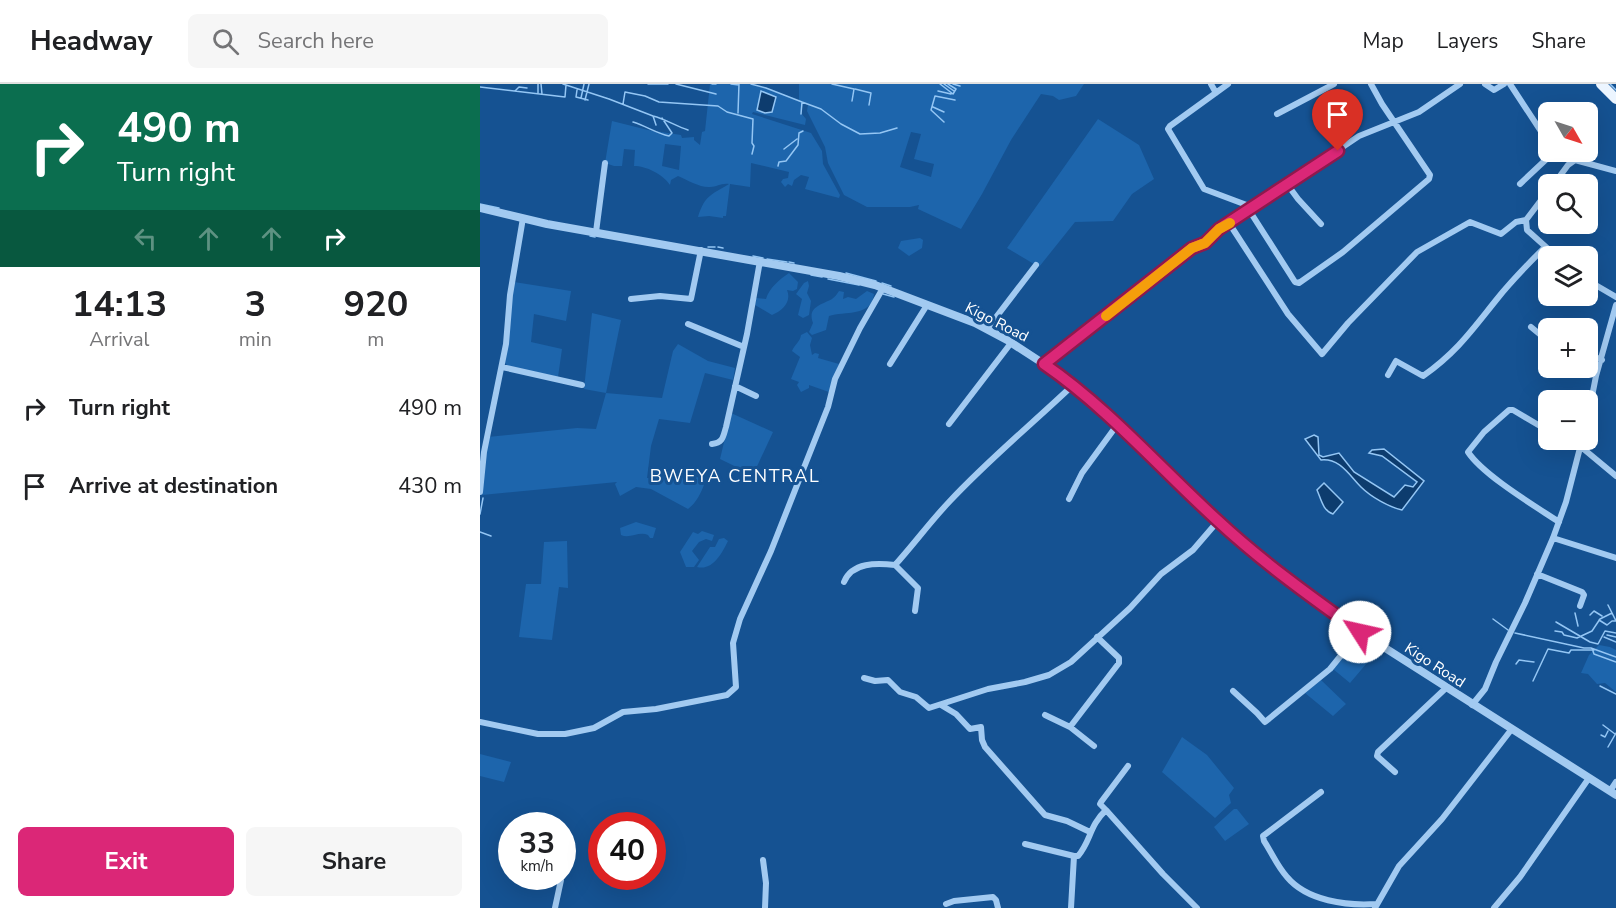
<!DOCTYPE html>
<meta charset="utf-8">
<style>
body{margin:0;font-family:"Nunito Sans",sans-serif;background:#f6f6f6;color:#202124;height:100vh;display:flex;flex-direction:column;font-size:22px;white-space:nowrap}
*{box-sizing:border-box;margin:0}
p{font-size:20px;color:#757577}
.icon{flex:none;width:33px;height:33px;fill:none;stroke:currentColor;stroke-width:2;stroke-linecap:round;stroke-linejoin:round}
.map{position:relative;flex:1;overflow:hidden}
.drawer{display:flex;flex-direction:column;background:#fff;width:480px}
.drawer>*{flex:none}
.banner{background:#0b6e4f;color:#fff;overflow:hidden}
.needle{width:39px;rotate:129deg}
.buttons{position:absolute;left:1058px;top:18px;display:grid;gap:12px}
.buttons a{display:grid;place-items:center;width:60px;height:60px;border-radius:9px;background:#fff;box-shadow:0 6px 24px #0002;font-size:30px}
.speed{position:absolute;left:18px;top:728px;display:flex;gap:12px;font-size:30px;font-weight:700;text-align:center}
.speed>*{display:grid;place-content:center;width:78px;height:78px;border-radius:50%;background:#fff;box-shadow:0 6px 24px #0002;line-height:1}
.speed small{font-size:15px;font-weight:400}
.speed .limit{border:9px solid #d22;background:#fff;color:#111}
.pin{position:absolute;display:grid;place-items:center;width:51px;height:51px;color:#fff;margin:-62px -26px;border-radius:50% 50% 50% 0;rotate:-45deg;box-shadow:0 0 6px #0007}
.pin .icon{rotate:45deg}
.me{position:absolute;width:66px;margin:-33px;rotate:305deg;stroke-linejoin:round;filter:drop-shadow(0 0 4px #0008)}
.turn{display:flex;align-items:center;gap:21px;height:126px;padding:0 18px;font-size:27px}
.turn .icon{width:78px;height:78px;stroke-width:2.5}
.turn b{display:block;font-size:42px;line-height:51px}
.lanes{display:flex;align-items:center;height:57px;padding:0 18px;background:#0003;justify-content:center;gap:30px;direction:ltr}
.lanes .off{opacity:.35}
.eta{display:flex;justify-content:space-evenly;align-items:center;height:102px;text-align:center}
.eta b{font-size:36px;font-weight:700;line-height:42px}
.primary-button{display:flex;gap:12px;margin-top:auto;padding:12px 18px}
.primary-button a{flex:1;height:69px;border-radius:9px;background:#db2777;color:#fff;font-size:24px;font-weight:700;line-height:69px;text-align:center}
.primary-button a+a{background:#f6f6f6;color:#202124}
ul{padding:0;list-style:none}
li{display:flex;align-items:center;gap:18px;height:78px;padding:0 18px}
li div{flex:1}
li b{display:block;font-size:22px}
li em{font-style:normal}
header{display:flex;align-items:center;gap:36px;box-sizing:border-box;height:84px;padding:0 30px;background:#fff;border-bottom:2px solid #e0e0e0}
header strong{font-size:28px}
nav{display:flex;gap:33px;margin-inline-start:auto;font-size:21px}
.search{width:420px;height:54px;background:#f6f6f6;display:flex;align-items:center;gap:15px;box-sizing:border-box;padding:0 21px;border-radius:9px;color:#757577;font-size:22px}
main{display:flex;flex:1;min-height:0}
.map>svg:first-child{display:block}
.green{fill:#1d65ac;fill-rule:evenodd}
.water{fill:#0d3c6e;stroke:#94c6f4;stroke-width:1.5}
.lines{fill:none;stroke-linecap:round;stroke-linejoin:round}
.stream{stroke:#94c6f4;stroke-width:1.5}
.minor{stroke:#a2caf1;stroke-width:6}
.tertiary{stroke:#a2caf1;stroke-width:8}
.primary{stroke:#ecf5ff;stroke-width:10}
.route-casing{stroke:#8e194d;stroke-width:15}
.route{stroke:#db2777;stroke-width:10}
.slow{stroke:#f59e0b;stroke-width:10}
.labels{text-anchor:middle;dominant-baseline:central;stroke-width:6;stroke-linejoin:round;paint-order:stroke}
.street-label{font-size:15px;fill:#fff;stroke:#155292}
.quarter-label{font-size:18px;letter-spacing:1.5px;fill:#fff;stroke:#155292}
</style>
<header>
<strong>Headway</strong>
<div class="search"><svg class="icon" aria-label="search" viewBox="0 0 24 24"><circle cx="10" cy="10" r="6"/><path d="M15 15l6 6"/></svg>Search here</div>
<nav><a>Map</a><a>Layers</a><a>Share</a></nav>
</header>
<main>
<section class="drawer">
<div class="banner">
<div class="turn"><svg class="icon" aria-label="right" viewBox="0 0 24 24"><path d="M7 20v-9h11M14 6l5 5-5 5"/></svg><div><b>490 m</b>Turn right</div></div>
<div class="lanes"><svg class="icon off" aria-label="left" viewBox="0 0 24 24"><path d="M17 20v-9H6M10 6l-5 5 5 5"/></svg><svg class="icon off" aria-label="ahead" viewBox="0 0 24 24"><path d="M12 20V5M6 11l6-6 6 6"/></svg><svg class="icon off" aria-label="ahead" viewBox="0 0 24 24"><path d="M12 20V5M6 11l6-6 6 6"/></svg><svg class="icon" aria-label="right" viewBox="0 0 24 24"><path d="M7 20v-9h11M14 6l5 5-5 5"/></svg></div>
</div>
<div class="eta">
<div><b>14:13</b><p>Arrival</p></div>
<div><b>3</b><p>min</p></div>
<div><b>920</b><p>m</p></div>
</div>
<ul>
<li><svg class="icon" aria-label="right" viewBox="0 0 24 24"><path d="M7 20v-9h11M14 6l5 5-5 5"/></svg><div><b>Turn right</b></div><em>490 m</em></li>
<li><svg class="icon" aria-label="arrive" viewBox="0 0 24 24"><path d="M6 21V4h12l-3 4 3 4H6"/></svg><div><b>Arrive at destination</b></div><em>430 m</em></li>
</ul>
<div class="primary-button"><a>Exit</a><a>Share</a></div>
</section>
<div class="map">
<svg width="1136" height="824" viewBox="0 0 1136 824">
<rect width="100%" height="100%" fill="#155292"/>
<path class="green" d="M230 0H270L286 4 319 17V0H604L596 12 579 16 573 12 561 10 531 56 502 110 481 145 438 125 439 121 430 123H387L364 111 348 79 345 63 327 27 328 21 323 19 321 29 326 35 325 41 273 28 272 30 331 49 342 67 343 80 360 111 359 114 325 105 329 93 321 91 314 96 312 102 308 100 305 103 301 98 303 95 308 94 309 88 271 79 270 103 250 100 246 132H243V134L229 132 218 133C225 111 231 111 249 100 241 99 237 103 230 103 221 104 207 96 198 92L191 96 190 101C183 90 166 82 154 82L155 66 144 65 142 82H134L125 79 132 37 168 46 201 51 202 54 214 53V56L220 61 222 48 225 47ZM431 48 441 50 434 75 454 80 451 93 420 83ZM185 60 201 62 199 86 182 82Z
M618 35 659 61 674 95 652 110 633 137 595 138 559 183 527 164Z
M440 154 443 156 442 164 429 172 418 164 421 157Z
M309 189 318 198 317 205 313 207 307 206C312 218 302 227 292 231L275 221 276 214 286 215C289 204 300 195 309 189Z
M328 197 329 202 327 209 331 217 329 231 323 234 318 231 322 215 316 210 324 199Z
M34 198 91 207 86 237 54 230 51 258 82 265 78 293 28 282 25 279Z
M359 207 364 208 363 215 368 213 376 215 387 207 394 210C392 233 364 227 349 232L346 246 332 251 329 248 333 239C327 223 341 221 352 215 355 213 357 210 359 207Z
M112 229 141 236 126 309 182 314 193 267 198 260 228 277 255 284 253 296 225 289 210 339 179 335 171 362 167 394C185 393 210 384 225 398 221 409 217 418 208 425L171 405 156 403 140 412 135 400 137 398 2 411 8 353 97 344 116 345 126 309 104 305Z
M327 248 332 254 330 261 332 271 335 269 339 270 338 274 359 280 349 308 329 301V304L321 308 317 301 319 298 311 295 320 273 312 267C315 260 320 258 321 251Z
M251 329 293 348 273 391 240 375Z
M156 438 176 444 173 454H170L168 451C159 447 150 455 141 451L140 444Z
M222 447 234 451 232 457 226 455 219 458 212 467 219 476 214 483H206L200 468 213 448 218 450Z
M244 454 248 457C242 469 233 487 217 483L230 463H235L239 455Z
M87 457 88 504 79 503 72 556 39 553 46 500H61L64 458Z
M878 556 898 566 870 599 853 585Z
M1119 561 1130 563 1136 566V608L1125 599 1117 600 1108 590 1101 589 1109 571Z
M841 596 866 620 853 632 825 609Z
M702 653 727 671 754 704 749 711 751 719 735 734 682 688Z
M0 670 31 678 24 698 0 692Z
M754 725H757L769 740 745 757 734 743Z"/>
<path class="water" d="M281 7 296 13 292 28 285 29 277 26Z
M834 351 838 353 839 371 843 373 859 369 874 388 914 413 925 401 933 403 937 398 902 372 889 369 892 366 904 365 944 397 922 426C909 423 891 413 881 403 869 391 860 374 841 376L825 355Z
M844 399 863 418 853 430C843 427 841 415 837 406Z"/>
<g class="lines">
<path class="stream" d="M61 0 62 10
M83 0 129 15 173 32 176 41
M168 0H188
M196 0 236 10
M232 0H236
M251 0 259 1
M271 0 286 4 322 18 321 30
M352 0 374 5 372 17
M460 0 473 10 476 5 468 0
M464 0 474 7
M473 0 480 2
M1130 0 1136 6
M0 3 85 13 86 1
M375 5 391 9 389 21
M97 6 96 13 108 16
M35 7 39 3 47 4
M458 7 471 10
M58 9V0
M101 14 104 0
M105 16 109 0
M322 18 341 25 361 40 380 50 400 49 417 44
M143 20 145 8 165 12 179 18 238 22 247 28 273 35 272 59 274 62 272 70
M453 23 464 28
M258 29 259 0
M173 32C185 35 196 42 208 46
M153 38C166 42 176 49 189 52L192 49 182 34
M464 38 451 26 455 12 475 16
M304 65 317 55
M298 82 299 78 306 77 318 61 319 49 323 47
M0 120 19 124
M110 152 115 153
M228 163H235
M238 163 243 164
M273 172 283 174
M287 175 307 178
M309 178 314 179
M366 189 396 197
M331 191 342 193
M348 195 379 201
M402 199 411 202
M403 210 414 213
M0 430 3 414
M0 448 11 452
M1095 529 1098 542
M1110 531 1114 527 1122 532
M1013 535 1028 546
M1119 536 1127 541 1132 537H1136L1128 521
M1076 538 1110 558 1118 560 1125 547 1136 549
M1075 547 1082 548 1084 551 1097 554 1112 547 1120 535 1132 529
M1035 549 1104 564H1111L1136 573
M1127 551 1136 553
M1124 553 1136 558
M1113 567 1114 570 1136 578
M1036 580 1039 576 1054 578
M1053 597 1068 565 1089 569 1091 566H1114
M1120 602 1136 610
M1123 641 1135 650
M1121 651 1125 653 1128 647
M1128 663 1136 649"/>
<path class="minor" d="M731 0 736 9
M748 0 690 42 688 45 724 105 772 123
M980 0 939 28 879 52 749 139 808 230 842 270 868 239 937 168 990 138 1021 150 1036 138 1046 136 1068 107
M1005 0 1014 6 1024 0
M1030 0 1068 58
M797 30 854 0
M1077 68 1092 77
M807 100 818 115 841 140
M1040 100 1074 68
M1074 100 1088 81 1095 76 1136 87
M769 126 815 198 819 199 863 168 949 95 950 91 902 20 891 0
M1046 136 1047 146 1076 172
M116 148 125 79
M1107 196 1136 213
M151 215 180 212 211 215 221 166
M208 240 264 263
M1051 243 1068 257
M507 245 556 181
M1107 270 1122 276
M410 280 447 221
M564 280 712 164 725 159 739 145 749 139
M22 283 102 301
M908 291 916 277 943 292C977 268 992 246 1017 215 1032 196 1049 179 1065 163
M255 302 276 312
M1107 338 1116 292 1136 221
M469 340 531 259
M1068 344 1060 342 1033 326H1029L1004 348 988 368C1003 391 1055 422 1079 438
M232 360C243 359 243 353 246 343L267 250 280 177
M1100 362 1136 392
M0 408 4 368 26 260 30 211 43 134
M589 415 602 389 637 341
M1073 454 1136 474
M1057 490 1102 508 1104 511 1100 522
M364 498C372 478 397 479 415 481
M435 527 438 504 415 481C434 460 450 438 469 418 508 376 552 340 593 301
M384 594 395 597 408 596 420 608 436 613 449 624 508 605 545 598 569 591 591 578 650 524 681 490 713 466 738 437
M753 607 777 629 785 638 850 585 880 548
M461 621 476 630 490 645 501 643 502 656 505 663 565 731 587 737 610 748
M992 621 1005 605 1016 578 1045 519 1073 454 1086 418 1102 356
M565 631 590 643 614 662
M0 638 58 650H85L114 644 143 628 176 625 247 611 256 603 253 559 260 535 291 467 323 386 348 323 355 295 380 244 403 204
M590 643 639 579V574L617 553
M915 688 897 672 898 668 966 604
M1130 707 1136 698
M841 708 783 752 784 757C792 769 797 782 807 793 827 817 867 822 896 820
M626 726 620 720 621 718 648 682
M545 760 594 772
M283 776 286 799 285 824
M466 820 474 817 513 813 516 816 518 824
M75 824 81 796
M591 824 594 772H598C611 757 609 742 626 726L683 790 717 824
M895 824 919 782 962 735 1031 646
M1014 824 1040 793 1109 694"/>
<path class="tertiary" d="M0 124 67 140 359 192 395 201 495 239 527 256 564 280 593 301 738 437 816 502 880 548 1136 711"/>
<path class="primary" d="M1121 0 1136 15"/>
</g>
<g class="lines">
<g class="route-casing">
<path id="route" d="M858 67 739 145 725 159 712 164 564 280C628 324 680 384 737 436 781 477 831 513 880 548"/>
</g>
<use href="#route" class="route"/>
<path class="slow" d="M626 232 712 164 725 159 739 145 750 139"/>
</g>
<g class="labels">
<g class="street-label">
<text transform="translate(517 238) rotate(27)">Kigo Road</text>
<text transform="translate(955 581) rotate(33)">Kigo Road</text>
</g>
<g class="quarter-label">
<text x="255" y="392">BWEYA CENTRAL</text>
</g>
</g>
</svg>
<div class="buttons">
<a><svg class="needle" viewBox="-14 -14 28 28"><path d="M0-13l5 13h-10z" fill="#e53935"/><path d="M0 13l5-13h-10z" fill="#757577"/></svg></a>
<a><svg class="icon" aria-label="search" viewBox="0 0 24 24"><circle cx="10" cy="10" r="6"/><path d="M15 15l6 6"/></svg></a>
<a><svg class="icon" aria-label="layers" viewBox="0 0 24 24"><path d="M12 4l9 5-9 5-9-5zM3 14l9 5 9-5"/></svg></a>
<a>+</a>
<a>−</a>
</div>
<div class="speed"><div>33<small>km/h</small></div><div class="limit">40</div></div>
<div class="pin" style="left:858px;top:67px;background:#d93025"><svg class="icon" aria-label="arrive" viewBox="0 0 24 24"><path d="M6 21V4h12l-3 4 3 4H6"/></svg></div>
<svg class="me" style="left:880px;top:548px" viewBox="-20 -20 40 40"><circle r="19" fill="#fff"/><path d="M0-13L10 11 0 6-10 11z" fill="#db2777"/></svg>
</div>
</main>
